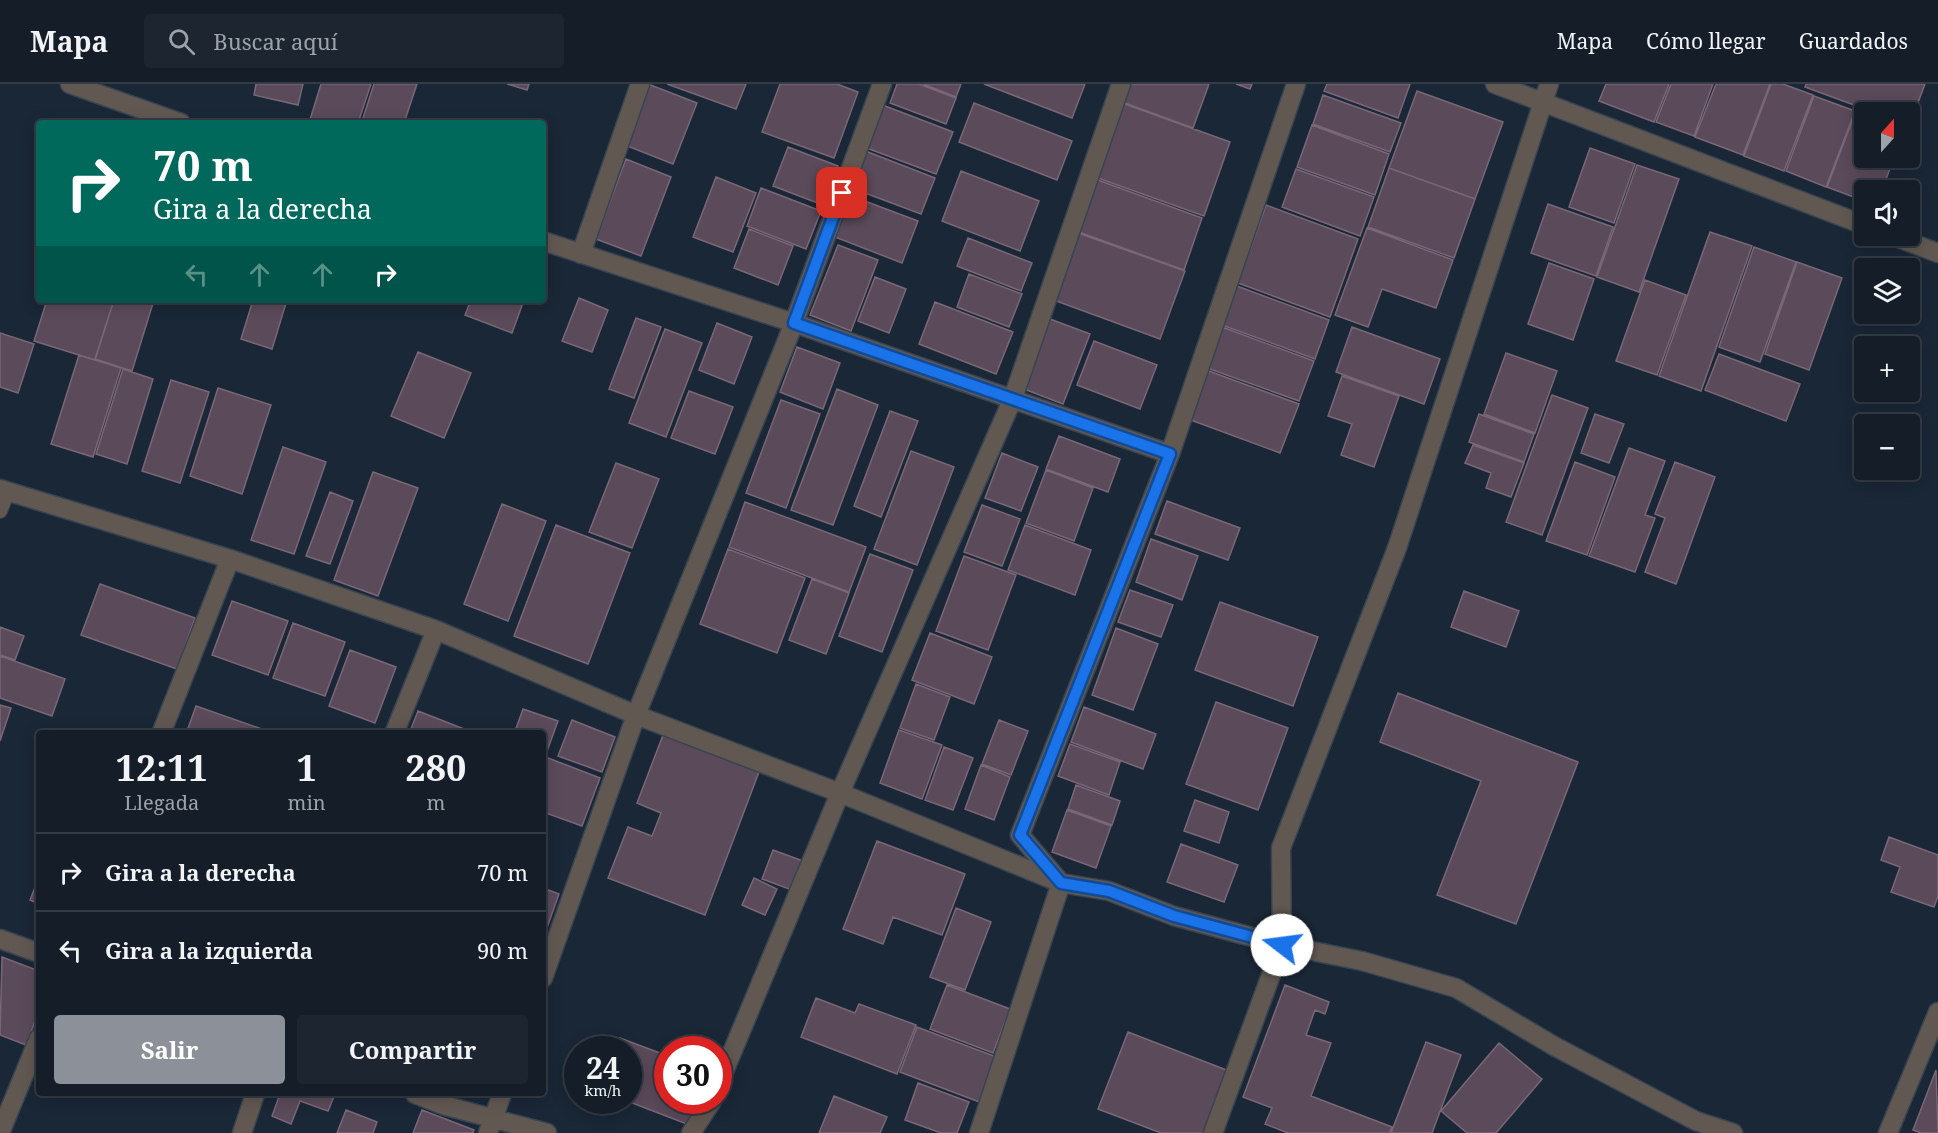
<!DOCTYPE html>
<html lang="es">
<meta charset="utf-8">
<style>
body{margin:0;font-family:"Noto Serif",serif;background:#1d2630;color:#f1f3f6;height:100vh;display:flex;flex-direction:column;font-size:22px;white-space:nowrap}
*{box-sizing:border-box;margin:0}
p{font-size:20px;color:#9da2a8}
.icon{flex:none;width:33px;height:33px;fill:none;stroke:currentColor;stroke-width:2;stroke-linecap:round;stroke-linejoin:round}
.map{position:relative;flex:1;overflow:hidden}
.sheet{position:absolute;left:36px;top:646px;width:510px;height:366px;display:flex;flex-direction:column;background:#141d28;border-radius:6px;box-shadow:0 3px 15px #0003,0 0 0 2px #333b45}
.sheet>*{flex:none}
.guide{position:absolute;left:36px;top:36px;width:510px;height:183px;border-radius:6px;box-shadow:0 3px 15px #0003,0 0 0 2px #333b45;background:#00695c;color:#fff;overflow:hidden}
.needle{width:39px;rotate:21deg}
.tools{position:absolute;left:1854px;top:18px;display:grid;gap:12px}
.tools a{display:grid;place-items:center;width:66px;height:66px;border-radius:6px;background:#141d28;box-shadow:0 3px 15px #0003,0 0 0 2px #333b45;font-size:30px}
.speed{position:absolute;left:564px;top:952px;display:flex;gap:12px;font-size:30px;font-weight:700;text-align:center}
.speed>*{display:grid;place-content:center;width:78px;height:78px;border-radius:50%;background:#141d28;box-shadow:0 3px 15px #0003,0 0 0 2px #333b45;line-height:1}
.speed small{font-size:15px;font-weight:400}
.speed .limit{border:9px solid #d22;background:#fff;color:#111}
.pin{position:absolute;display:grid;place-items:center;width:51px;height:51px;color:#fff;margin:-26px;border-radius:12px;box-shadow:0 3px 9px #0006}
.me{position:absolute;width:66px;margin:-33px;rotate:285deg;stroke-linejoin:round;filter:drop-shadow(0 0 4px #0008)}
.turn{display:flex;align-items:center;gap:21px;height:126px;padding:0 18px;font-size:27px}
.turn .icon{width:78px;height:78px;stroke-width:2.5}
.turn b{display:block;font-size:42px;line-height:51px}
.lanes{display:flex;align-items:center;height:57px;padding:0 18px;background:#0003;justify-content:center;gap:30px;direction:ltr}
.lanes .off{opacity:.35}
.eta{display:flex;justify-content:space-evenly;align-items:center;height:102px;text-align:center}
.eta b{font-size:36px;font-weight:700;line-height:42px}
.button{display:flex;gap:12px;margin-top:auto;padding:12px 18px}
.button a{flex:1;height:69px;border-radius:6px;background:#8c9099;color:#fff;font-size:24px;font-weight:700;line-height:69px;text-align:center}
.button a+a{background:#1d2630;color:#f1f3f6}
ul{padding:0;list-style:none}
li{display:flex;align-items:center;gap:18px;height:78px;padding:0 18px;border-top:2px solid #333b45}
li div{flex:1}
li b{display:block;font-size:22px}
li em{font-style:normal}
header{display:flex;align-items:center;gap:36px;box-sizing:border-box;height:84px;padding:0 30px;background:#141d28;border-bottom:2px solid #333b45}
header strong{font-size:28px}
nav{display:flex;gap:33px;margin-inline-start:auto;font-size:21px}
.search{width:420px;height:54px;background:#1d2630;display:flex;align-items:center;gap:15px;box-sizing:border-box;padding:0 21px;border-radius:6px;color:#9da2a8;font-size:22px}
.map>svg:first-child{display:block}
.building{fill:#5b4a5a;stroke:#796777;stroke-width:1.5}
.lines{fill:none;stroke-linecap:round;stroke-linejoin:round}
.service-casing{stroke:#374452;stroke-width:16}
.minor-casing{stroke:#374452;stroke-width:21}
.service{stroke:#625852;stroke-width:14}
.minor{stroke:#625852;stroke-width:18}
.route-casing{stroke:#114b97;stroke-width:15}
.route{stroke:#1a73e8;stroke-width:10}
</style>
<header>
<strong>Mapa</strong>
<div class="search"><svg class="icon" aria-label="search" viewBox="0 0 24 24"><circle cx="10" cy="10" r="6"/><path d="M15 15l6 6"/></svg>Buscar aquí</div>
<nav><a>Mapa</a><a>Cómo llegar</a><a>Guardados</a></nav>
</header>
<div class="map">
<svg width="1938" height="1049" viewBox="0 0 1938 1049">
<rect width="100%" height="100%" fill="#1a2736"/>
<path class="building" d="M256 0H303L298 21 254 11Z
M321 0H371L358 39H309Z
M374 0H417L404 39H378L363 34Z
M507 0H529L527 6Z
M648 0 697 19 673 80 625 61Z
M667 0H746L736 25Z
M780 0H837L858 8 834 74 762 48Z
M897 0H919L956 14 946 40 890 19Z
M923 0H961L956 13Z
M984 0H1085L1072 34Z
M1129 0H1209L1193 44 1122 18Z
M1236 0H1252L1250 5Z
M1327 0H1410L1398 34 1324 7Z
M1606 0H1669L1654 38 1599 17Z
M1671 0H1713L1694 52 1656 38Z
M1716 0H1770L1743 71 1695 53Z
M1771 0H1783L1813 11 1784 87 1744 72Z
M1806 0H1925L1910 40V28H1873L1805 3Z
M1417 7 1503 38 1475 115 1389 84Z
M1323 11 1401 39 1390 68 1313 40Z
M1814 12 1855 27 1826 103 1786 87Z
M974 19 1072 57 1057 96 959 58Z
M1122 19 1230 58 1204 132 1095 93Z
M880 20 953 48 936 90 864 63Z
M1856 27 1864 31V74H1894L1882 106H1864V117L1827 103Z
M1312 41 1389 70 1375 111 1297 83Z
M788 63 838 82 823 121 773 102Z
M1590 64 1635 80 1614 139 1569 123Z
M863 66 935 94 921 130 849 103Z
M626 75 671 93 641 172 596 155Z
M1637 81 1679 95 1639 208 1597 193Z
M1389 84 1475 115 1454 174 1368 143Z
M1296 85 1374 113 1360 152 1282 123Z
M961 87 1039 117 1020 167 942 137Z
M716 93 756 109 733 168 693 153Z
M1095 95 1202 134 1184 186 1076 147Z
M761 104 821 127 806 165 747 142Z
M846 110 918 137 902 179 830 151Z
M1548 120 1613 143 1596 192 1531 169Z
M1266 121 1358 155 1330 233 1238 199Z
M1367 144 1453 176 1436 224 1382 205 1368 243 1335 231Z
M749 145 793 162 778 201 734 184Z
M1075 148 1185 187 1160 255 1051 215Z
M1710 148 1752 162 1701 307 1659 292Z
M968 154 1032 179 1021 207 957 182Z
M838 161 878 176 851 247 810 231Z
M1754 163 1796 178 1760 278 1719 263Z
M1797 178 1842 194 1809 286 1765 270Z
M1549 179 1594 195 1573 256 1528 240Z
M969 190 1022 210 1009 243 957 223Z
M875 193 906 205 889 249 858 237Z
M1645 196 1686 211 1657 291 1616 277Z
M1237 202 1329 236 1315 275 1222 241Z
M579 214 608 226 592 268 562 257Z
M47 216H114L95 276 34 257Z
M114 216H154L132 287 95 275Z
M253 216H287L272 265 241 255Z
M471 216H524L512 249 465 231Z
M935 218 1013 248 996 290 919 260Z
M636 234 661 243 634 314 609 305Z
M1050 235 1090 250 1063 320 1024 305Z
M717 239 752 253 734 300 699 286Z
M1222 243 1314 277 1299 317 1207 284Z
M1352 243 1440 275 1424 320 1336 288Z
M665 245 702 259 666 353 629 339Z
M0 249 34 260 18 309 0 303Z
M1094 257 1157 281 1140 325 1077 301Z
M797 263 840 279 823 325 780 308Z
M418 268 471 289 444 354 391 332Z
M1506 269 1557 287 1535 349 1484 330Z
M1719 270 1800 300 1786 337 1705 306Z
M79 271 121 284 93 373 51 360Z
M123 285 153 295 127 380 96 370Z
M1206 286 1299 320 1280 369 1188 335Z
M1342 292 1399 312 1374 383 1341 371 1352 340 1328 332Z
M171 296 209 308 180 399 142 387Z
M218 304 271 321 242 410 190 392Z
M837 305 878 321 833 441 791 426Z
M689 307 733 323 715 370 671 354Z
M1552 311 1588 324 1542 451 1506 438Z
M781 316 820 330 786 424 746 409Z
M890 327 918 337 881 433 854 422Z
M1479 330 1534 350 1524 378 1469 358Z
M1595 330 1624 340 1609 379 1581 369Z
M1059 352 1120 375 1108 408 1046 385Z
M1473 361 1524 379 1511 413 1486 404 1491 389 1465 379Z
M283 363 326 378 294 470 251 456Z
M1629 364 1665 377 1645 431 1655 434 1635 488 1589 472Z
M911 367 954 383 917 481 874 465Z
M1002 369 1038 383 1021 427 985 414Z
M1575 378 1615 393 1587 471 1546 457Z
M1675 378 1715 393 1676 500 1645 488 1665 434 1655 430Z
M616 379 659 395 632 464 589 448Z
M1046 386 1093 404 1074 457 1026 439Z
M373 388 418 404 378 512 334 496Z
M330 408 353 417 330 480 306 472Z
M1167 417 1240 444 1228 476 1155 450Z
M745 418 866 463 849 508 729 463Z
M502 420 546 437 508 537 464 520Z
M982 421 1020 435 1002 482 964 468Z
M556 441 630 469 588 580 514 552Z
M1025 441 1091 466 1075 511 1008 486Z
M1151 455 1198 472 1182 516 1136 498Z
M728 465 805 494 777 569 700 540Z
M870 470 913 486 882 568 839 552Z
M964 472 1016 491 988 566 936 547Z
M812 495 849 509 826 570 789 556Z
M100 500 195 534 177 585 81 551Z
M1130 506 1173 521 1161 553 1118 538Z
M1464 507 1519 527 1506 563 1451 543Z
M232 517 288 537 268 591 212 571Z
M1220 518 1318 553 1293 622 1195 586Z
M293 539 345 558 325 612 273 594Z
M0 543 24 552 15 576 0 571Z
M1116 544 1158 560 1133 626 1092 611Z
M930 549 992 573 974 620 912 596Z
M350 566 396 583 375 639 329 622Z
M0 572 65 595 52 632 0 614Z
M916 600 950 613 934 656 900 644Z
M1398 609 1578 678 1516 840 1437 811 1481 697 1380 658Z
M1216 618 1288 644 1258 726 1186 700Z
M0 621 11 624 0 657Z
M196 622 276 650H186Z
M1084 623 1156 650 1143 685 1071 658Z
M523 625 558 637 546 670 543 668V650H514Z
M418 627 477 650H409Z
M572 636 615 653 602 688 558 672Z
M999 636 1028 647 1011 691 982 680Z
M899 646 942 661 922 715 880 699Z
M663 651 759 688 705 831 608 794 628 743 652 752 661 729 637 719Z
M1070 660 1120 678 1109 711 1058 692Z
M944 663 973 674 953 726 925 716Z
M543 672 600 694 582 742 543 728Z
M981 681 1010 693 994 736 965 725Z
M1076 701 1120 717 1112 741 1068 725Z
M1195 716 1229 728 1219 759 1184 747Z
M1067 726 1111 742 1096 784 1052 768Z
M1889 753 1938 771V812L1934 823 1891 808 1900 783 1881 776Z
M877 757 965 790 942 851 893 833 883 860 843 845Z
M1181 760 1238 781 1224 818 1167 798Z
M773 766 803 777 792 806 762 795Z
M39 793V820L30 816Z
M754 794 777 805 765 831 742 821Z
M543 804 559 810 543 855Z
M956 824 991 838 965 906 930 893Z
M2 873 39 887V927L26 961 0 951Z
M947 901 1010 925 993 969 930 945Z
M1285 901 1329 918 1325 930 1315 926 1306 951 1331 959 1311 1012 1392 1043 1389 1049H1288L1265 1040 1272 1024 1243 1013Z
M816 914 855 929 859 920 916 941 897 990 801 953Z
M917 943 999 974 982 1019 900 988Z
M1128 948 1229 987 1205 1049H1161L1098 1025Z
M620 954 668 972V1017H701L692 1042 627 1017 628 966H615Z
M1426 958 1461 971 1432 1049H1391Z
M1499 959 1542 995 1496 1049H1467L1441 1027Z
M1936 986 1938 1049H1921L1913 1046Z
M918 999 969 1018 957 1049H941L905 1036Z
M280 1010H335L328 1027 300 1017 291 1040 272 1032Z
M834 1012 887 1033 880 1049H819Z
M346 1026 377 1038 373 1049H337Z
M422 1026 474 1046 473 1049H413Z"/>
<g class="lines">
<g class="service-casing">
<path id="service" d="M0 427 8 407"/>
</g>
<g class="minor-casing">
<path id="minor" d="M70 0 181 39
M1495 0 1864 141
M1893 152 1938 169
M543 157 794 239 1170 370
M581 170 640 0
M0 405 230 475 436 546 636 631 840 709 1061 799 1109 807 1174 832 1282 861 1362 877 1456 904 1554 962 1696 1037 1733 1049
M161 650 230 475
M394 650 436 546
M0 855 39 869
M543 894 636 631 794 239 882 0
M718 1002 840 709 1013 314 1121 0
M415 1010 443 1021 547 1049
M0 1049 39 954
M242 1049 255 1010
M488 1049 502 1010
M691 1049 712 1017
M979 1049 1061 799 1020 751 1170 370 1296 0
M1213 1049 1282 861 1281 764 1397 464 1549 0
M1888 1049 1938 928"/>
</g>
<use href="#service" class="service"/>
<use href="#minor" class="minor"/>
</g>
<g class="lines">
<g class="route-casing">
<path id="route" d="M842 109 794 239 1170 370 1020 751 1061 799 1109 807 1174 832 1282 861"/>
</g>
<use href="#route" class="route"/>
</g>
</svg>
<div class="tools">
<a><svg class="needle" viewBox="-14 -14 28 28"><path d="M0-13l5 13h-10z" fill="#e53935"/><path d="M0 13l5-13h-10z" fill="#9da2a8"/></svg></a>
<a><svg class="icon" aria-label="sound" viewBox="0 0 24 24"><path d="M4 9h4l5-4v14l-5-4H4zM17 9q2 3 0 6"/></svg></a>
<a><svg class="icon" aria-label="layers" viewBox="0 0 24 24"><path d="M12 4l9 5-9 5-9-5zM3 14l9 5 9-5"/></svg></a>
<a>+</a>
<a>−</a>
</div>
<div class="speed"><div>24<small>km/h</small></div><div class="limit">30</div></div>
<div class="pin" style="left:842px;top:109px;background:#d93025"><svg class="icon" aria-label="arrive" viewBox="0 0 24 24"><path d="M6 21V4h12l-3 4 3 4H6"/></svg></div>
<svg class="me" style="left:1282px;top:861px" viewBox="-20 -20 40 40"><circle r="19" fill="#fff"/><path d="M0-13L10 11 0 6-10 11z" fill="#1a73e8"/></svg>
<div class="guide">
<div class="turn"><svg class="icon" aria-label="right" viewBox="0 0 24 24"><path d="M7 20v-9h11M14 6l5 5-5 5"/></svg><div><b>70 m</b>Gira a la derecha</div></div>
<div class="lanes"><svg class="icon off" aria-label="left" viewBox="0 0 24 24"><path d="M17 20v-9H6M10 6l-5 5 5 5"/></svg><svg class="icon off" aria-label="ahead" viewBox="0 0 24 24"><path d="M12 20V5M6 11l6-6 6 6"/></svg><svg class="icon off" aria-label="ahead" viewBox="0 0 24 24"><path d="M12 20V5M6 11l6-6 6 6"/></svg><svg class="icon" aria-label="right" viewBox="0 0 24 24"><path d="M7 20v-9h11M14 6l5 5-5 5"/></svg></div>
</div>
<section class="sheet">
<div class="eta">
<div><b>12:11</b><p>Llegada</p></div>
<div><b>1</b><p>min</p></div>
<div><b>280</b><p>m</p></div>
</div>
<ul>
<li><svg class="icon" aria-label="right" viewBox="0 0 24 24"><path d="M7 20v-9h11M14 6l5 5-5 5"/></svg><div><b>Gira a la derecha</b></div><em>70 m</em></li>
<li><svg class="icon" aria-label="left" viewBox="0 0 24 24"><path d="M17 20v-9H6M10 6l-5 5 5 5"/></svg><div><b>Gira a la izquierda</b></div><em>90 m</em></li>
</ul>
<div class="button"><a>Salir</a><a>Compartir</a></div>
</section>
</div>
